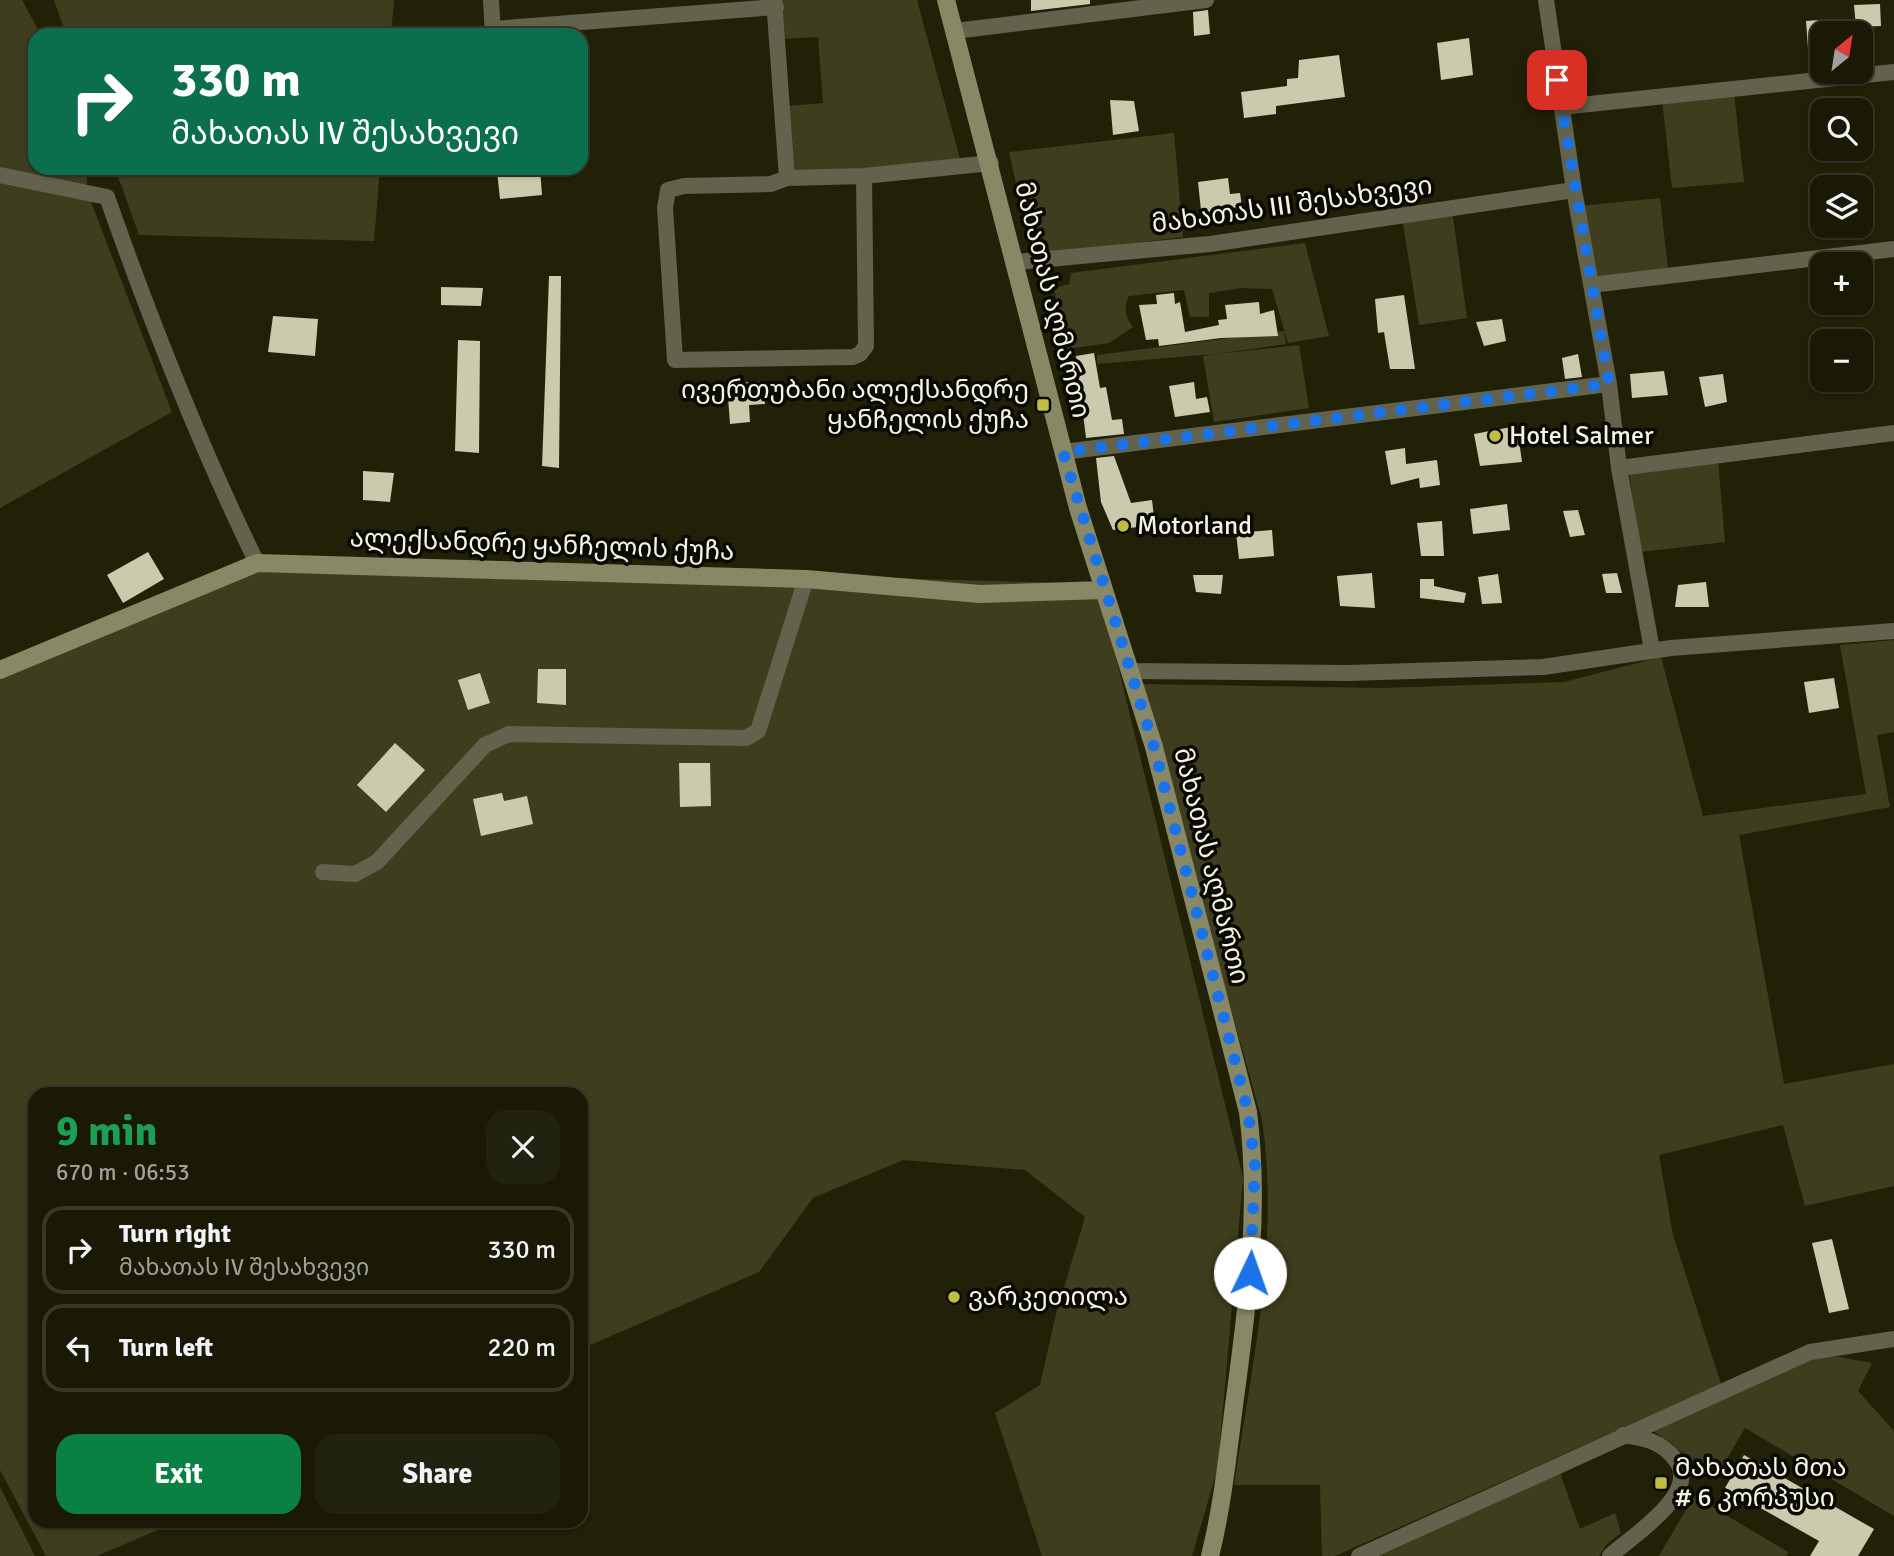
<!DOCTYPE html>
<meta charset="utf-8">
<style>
body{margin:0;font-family:Signika,"Noto Sans Georgian",sans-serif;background:#222210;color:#f1f3f6;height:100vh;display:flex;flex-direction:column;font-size:26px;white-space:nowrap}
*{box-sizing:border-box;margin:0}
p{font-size:23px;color:#9fa09b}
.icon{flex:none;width:38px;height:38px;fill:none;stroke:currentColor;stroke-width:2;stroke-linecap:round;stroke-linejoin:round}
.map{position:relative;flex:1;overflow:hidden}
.details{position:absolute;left:28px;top:1087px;width:560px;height:441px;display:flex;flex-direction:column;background:#191906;border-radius:21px;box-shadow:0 2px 5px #0004,0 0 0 2px #373828}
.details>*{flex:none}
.top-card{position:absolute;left:28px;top:28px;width:560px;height:147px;border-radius:21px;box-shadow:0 2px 5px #0004,0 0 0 2px #373828;background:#0b6e4f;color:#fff;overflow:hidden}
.needle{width:46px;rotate:30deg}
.buttons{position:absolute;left:1810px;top:21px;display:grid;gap:14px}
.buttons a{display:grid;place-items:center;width:63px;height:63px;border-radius:14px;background:#191906;box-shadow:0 2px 5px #0004,0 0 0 2px #373828;font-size:35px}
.pin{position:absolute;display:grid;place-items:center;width:60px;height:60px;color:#fff;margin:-30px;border-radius:14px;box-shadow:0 4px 10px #0006}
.me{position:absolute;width:77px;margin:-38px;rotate:3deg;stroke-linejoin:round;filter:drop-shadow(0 0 5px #0008)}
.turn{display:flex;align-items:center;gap:24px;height:147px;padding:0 28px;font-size:32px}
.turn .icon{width:91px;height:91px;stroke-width:2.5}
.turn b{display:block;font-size:49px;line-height:60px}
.round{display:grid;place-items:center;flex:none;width:74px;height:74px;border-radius:21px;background:#222210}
.summary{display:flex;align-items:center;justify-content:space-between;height:119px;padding:0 28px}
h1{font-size:42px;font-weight:700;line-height:52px;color:#1e9e55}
.action{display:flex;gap:14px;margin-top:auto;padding:14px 28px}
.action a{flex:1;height:80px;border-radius:21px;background:#0b8043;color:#fff;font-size:28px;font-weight:700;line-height:80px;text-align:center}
.action a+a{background:#222210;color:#f1f3f6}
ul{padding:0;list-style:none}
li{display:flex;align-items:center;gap:21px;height:88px;margin:0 14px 10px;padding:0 14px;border:4px solid #373828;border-radius:21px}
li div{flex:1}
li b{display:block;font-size:26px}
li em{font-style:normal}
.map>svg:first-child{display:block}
.green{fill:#3e3e1e}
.building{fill:#cacaad}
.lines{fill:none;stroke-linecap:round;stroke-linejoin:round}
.street{stroke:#62624d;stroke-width:16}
.secondary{stroke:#886;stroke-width:18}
.route{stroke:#1a73e8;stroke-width:12;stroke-dasharray:0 21.6}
.poi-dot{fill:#c0be41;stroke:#0a0a03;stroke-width:2.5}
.labels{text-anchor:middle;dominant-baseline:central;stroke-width:7;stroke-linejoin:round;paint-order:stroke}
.street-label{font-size:26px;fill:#f3f4e5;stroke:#0a0a03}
.poi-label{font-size:26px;fill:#f3f4e5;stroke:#0a0a03;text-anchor:start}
</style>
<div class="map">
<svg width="1894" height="1556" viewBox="0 0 1894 1556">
<rect width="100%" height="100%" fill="#212108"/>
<path class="green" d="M0 0H22L41 35H35V168H88L86 189 172 412 0 508Z
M54 0H394L391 35H66Z
M780 0H917L960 159 944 164 795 172 787 106 823 103 818 37 782 39Z
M1734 94 1744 182 1672 188 1662 100Z
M1174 133 1183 237 1032 256 1009 152Z
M115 168H380L374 241 139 235Z
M1660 198 1668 269 1594 279 1580 206Z
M1452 209 1467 318 1419 325 1402 217Z
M1305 243 1329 336 1288 343 1272 289 1240 288 1209 293V317H1190L1184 290 1129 296C1123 308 1125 317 1133 327L1109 343 1066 349 1054 288 1069 284 1071 273Z
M1284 331 1286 344 1217 354 1299 345 1309 408 1214 422 1203 356 1214 354 1097 364V355Z
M1718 460 1725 542 1641 552 1629 473Z
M273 560 1098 584 1243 1178 1218 1467 1192 1556H1042L995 1413 1040 1385 1055 1318 1085 1217 1025 1170 903 1160 813 1198 759 1272 581 1349V1094H35V1521H179L97 1556H46L0 1470V677Z
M1894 640V732L1877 735 1890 807 1739 835 1784 1084 1894 1064V1186L1805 1206 1783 1125 1659 1155 1673 1235 1721 1384 1335 1556H1322L1320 1485H1234C1252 1365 1280 1241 1262 1120L1140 684 1382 688 1564 682 1661 657 1703 816 1866 794 1840 645Z
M1823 1354 1872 1363 1858 1391 1894 1431V1516L1745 1428 1714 1481 1670 1442 1650 1429Z
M1560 1473 1580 1529 1615 1513 1621 1533 1607 1544 1599 1556H1379Z
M0 1487 35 1556H0Z
M1694 1496 1788 1552 1786 1556H1659Z"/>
<path class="building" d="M1031 0H1090V4L1031 11Z
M1880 4 1881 26 1856 27 1854 5Z
M1208 10 1210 34 1194 36 1193 12Z
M1833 19 1835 33H1822V46L1808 48 1806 21Z
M1469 38 1473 75 1441 80 1437 43Z
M1339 55 1345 97 1276 106V114L1244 118 1241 92 1287 86V79L1298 78 1299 60Z
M1110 100 1134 101 1139 131 1113 135Z
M540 168 542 195 500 199 497 171Z
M1228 178 1230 194 1240 193 1242 207 1230 208 1231 217 1202 220 1198 182Z
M549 276H561L559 468 542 466Z
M441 287 483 288 481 306 441 305Z
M1174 293 1175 304 1180 302 1185 332 1219 325 1218 320 1227 319 1225 305 1259 302 1260 314 1274 310 1278 336 1221 338 1159 346 1158 339 1146 340 1139 305 1157 304 1156 295Z
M1404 295 1415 369H1390L1384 332 1378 333 1375 299Z
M273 316 318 319 315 356 268 352Z
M1502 319 1506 341 1484 346 1476 322Z
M458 340 480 341 479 453 455 451Z
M1094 353 1100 388 1106 387 1112 420 1122 419 1124 434 1086 438 1076 356Z
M1578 354 1582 377 1565 379 1562 358Z
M1664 371 1668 395 1632 398 1630 374Z
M1723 374 1727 402 1705 407 1699 377Z
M764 381 765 404 749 405 750 422 730 424 727 384Z
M1194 382 1196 399 1207 397 1210 412 1175 417 1169 386Z
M1517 426 1522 462 1480 466 1474 434Z
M1405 448 1406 464 1437 460 1440 485 1420 488 1419 478 1391 485 1385 451Z
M1114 456 1131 503 1152 500 1155 525 1113 530 1101 502 1096 458Z
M363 471 394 473 390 502 363 500Z
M1507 504 1510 530 1473 534 1470 509Z
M1578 510 1585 535 1570 537 1563 511Z
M1442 521 1444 556H1421L1417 523Z
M1272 530 1274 556 1239 559 1236 533Z
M148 552 164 579 123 603 107 575Z
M1372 573 1375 608 1340 606 1337 576Z
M1617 573 1622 593H1606L1602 574Z
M1498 574 1502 603 1482 604 1478 577Z
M1193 575H1223L1221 594 1196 592Z
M1420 579H1434V586L1466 593 1464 603 1420 598Z
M1706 582 1709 607H1675L1678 585Z
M538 669H566V705L537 703Z
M480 673 490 703 468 710 458 680Z
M1834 678 1839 708 1809 713 1804 682Z
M395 743 425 770 386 812 357 785Z
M679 763H710L711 806 680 807Z
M502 793 504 801 527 796 533 824 481 836 473 799Z
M1832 1239 1849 1309 1829 1313 1812 1243Z
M1744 1455 1874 1529 1858 1556H1810L1819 1541 1725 1488Z"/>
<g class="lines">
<path class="street" d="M491 0 493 35
M774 0 787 178
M1546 0 1574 190 1609 384 1619 468 1652 650
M493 29 776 7
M955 31 1206 0
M1561 107 1894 72
M0 175 107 197C151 322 199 444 257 563
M864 176 787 178 771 184 684 186 668 190 665 208 675 360 853 357 860 354 866 346 864 176 991 163
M1016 262 1210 244 1574 190
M1591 285 1894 249
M1063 452 1609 384
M1619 468 1894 433
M1130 671 1348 673 1543 667 1671 648 1894 631
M323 872 355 874 377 862 485 745 509 734 746 738 758 731 806 579
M1359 1556 1810 1352 1894 1339
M1610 1556C1632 1536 1703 1492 1675 1459 1661 1441 1644 1438 1623 1435"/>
<path class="secondary" d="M946 0 1078 508 1154 747 1248 1112C1260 1208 1248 1302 1235 1398 1228 1451 1223 1504 1210 1556
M0 670 257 563 806 579 980 594 1104 590"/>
</g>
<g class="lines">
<path class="route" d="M1250 1273 1255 1166 1248 1112 1154 747 1063 452 1609 384 1557 80"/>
</g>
<g class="poi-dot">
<rect x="1036" y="398" width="14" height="14" rx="3.5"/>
<circle cx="1495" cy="436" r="7"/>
<circle cx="1123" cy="526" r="7"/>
<circle cx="954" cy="1297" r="7"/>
<rect x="1654" y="1476" width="14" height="14" rx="3.5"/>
</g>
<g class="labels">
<g class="street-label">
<text transform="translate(1292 205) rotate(-8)">მახათას III შესახვევი</text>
<text transform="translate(1052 300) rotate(76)">მახათას აღმართი</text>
<text transform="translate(542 545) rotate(2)">ალექსანდრე ყანჩელის ქუჩა</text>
<text transform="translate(1211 866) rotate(76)">მახათას აღმართი</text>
</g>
<g class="poi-label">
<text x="1029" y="390" text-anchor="end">ივერთუბანი ალექსანდრე<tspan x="1029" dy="30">ყანჩელის ქუჩა</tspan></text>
<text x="1509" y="436">Hotel Salmer</text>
<text x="1137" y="526">Motorland</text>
<text x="968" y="1297">ვარკეთილა</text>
<text x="1675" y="1468">მახათას მთა<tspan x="1675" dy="30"># 6 კორპუსი</tspan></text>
</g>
</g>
</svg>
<div class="buttons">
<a><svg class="needle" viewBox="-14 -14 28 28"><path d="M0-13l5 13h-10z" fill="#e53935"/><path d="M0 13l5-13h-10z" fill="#9fa09b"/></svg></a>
<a><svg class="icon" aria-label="search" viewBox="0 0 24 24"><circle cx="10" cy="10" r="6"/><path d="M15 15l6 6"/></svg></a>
<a><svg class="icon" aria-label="layers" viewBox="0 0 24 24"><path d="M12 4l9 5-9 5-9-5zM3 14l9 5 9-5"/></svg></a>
<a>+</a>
<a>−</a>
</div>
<div class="pin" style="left:1557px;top:80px;background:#d93025"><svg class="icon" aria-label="arrive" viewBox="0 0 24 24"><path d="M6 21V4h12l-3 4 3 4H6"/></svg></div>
<svg class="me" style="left:1250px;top:1273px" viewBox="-20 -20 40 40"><circle r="19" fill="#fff"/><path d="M0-13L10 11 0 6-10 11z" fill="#1a73e8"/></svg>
<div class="top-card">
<div class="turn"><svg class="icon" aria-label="right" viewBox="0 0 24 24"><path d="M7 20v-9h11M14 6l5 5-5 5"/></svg><div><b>330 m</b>მახათას IV შესახვევი</div></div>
</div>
<section class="details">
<div class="summary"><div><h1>9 min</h1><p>670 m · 06:53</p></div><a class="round"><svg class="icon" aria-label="close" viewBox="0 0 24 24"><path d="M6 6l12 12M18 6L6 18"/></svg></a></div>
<ul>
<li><svg class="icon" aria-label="right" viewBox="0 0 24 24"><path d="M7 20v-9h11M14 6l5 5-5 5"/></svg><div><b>Turn right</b><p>მახათას IV შესახვევი</p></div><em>330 m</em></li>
<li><svg class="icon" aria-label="left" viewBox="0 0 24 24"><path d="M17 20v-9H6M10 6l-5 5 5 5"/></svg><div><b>Turn left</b></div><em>220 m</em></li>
</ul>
<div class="action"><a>Exit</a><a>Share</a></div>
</section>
</div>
